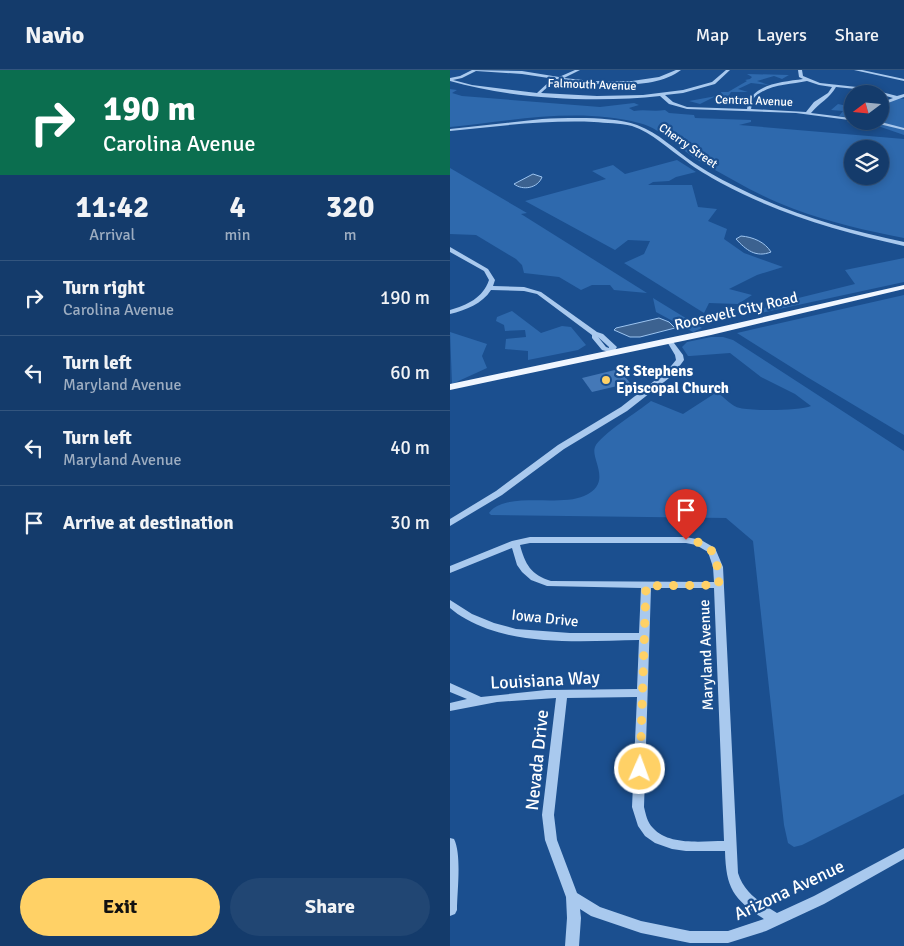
<!DOCTYPE html>
<style>
body{margin:0;font-family:Signika,sans-serif;background:#214673;color:#f1f3f6;height:100vh;display:flex;flex-direction:column;font-size:19px;white-space:nowrap}
*{box-sizing:border-box;margin:0}
p{font-size:16px;color:#9dadc1}
.icon{flex:none;width:28px;height:28px;fill:none;stroke:currentColor;stroke-width:2;stroke-linecap:round;stroke-linejoin:round}
.map{position:relative;flex:1;overflow:hidden}
.details{display:flex;flex-direction:column;background:#143b6b;width:450px}
.details>*{flex:none}
.banner{background:#0b6e4f;color:#fff;overflow:hidden}
.needle{width:32px;rotate:254deg}
.tools{position:absolute;left:394px;top:15px;display:grid;gap:10px}
.tools a{display:grid;place-items:center;width:45px;height:45px;border-radius:50%;background:#143b6b;box-shadow:0 2px 8px #0003,0 0 0 1px #33557e;font-size:25px}
.pin{position:absolute;display:grid;place-items:center;width:42px;height:42px;color:#fff;margin:-51px -21px;border-radius:50% 50% 50% 0;rotate:-45deg;box-shadow:0 0 5px #0007}
.pin .icon{rotate:45deg}
.me{position:absolute;width:55px;margin:-28px;rotate:2deg;stroke-linejoin:round;filter:drop-shadow(0 0 4px #0008)}
.turn{display:flex;align-items:center;gap:18px;height:105px;padding:0 20px;font-size:22px}
.turn .icon{width:65px;height:65px;stroke-width:2.5}
.turn b{display:block;font-size:35px;line-height:42px}
.eta{display:flex;justify-content:space-evenly;align-items:center;height:85px;text-align:center}
.eta b{font-size:30px;font-weight:800;line-height:35px}
.cta{display:flex;gap:10px;margin-top:auto;padding:10px 20px}
.cta a{flex:1;height:58px;border-radius:30px;background:#ffd166;color:#111;font-size:20px;font-weight:800;line-height:58px;text-align:center}
.cta a+a{background:#214673;color:#f1f3f6}
ul{padding:0;list-style:none}
li{display:flex;align-items:center;gap:15px;height:75px;padding:0 20px;border-top:1px solid #33557e}
li div{flex:1}
li b{display:block;font-size:19px}
li em{font-style:normal}
header{display:flex;align-items:center;gap:30px;box-sizing:border-box;height:70px;padding:0 25px;background:#143b6b;border-bottom:1px solid #33557e}
header strong{font-size:24px}
nav{display:flex;gap:28px;margin-inline-start:auto;font-size:18px}
main{display:flex;flex:1;min-height:0}
.map>svg:first-child{display:block}
.green{fill:#2e69ad;fill-rule:evenodd}
.water{fill:#3c6290;stroke:#9cc4f0}
.building{fill:#4478b7}
.lines{fill:none;stroke-linecap:round;stroke-linejoin:round}
.minor{fill:#a9c9ee;fill-rule:evenodd}
.major{fill:#f0f6ff;fill-rule:evenodd}
.route{stroke:#ffd166;stroke-width:9;stroke-dasharray:0 16.2}
.poi-dot{fill:#ffd166;stroke:#1b4f8f;stroke-width:2}
.labels{text-anchor:middle;dominant-baseline:central;stroke-width:4.5;stroke-linejoin:round;paint-order:stroke}
.far-street-label{font-size:12px;fill:#fff;stroke:#1b4f8f}
.street-label{font-size:15px;fill:#fff;stroke:#1b4f8f}
.poi-label{font-size:15px;font-weight:bold;fill:#fff;stroke:#1b4f8f;text-anchor:start}
.near-street-label{font-size:18px;fill:#fff;stroke:#1b4f8f}
</style>
<header>
<strong>Navio</strong>
<nav><a>Map</a><a>Layers</a><a>Share</a></nav>
</header>
<main>
<section class="details">
<div class="banner">
<div class="turn"><svg class="icon" aria-label="right" viewBox="0 0 24 24"><path d="M7 20v-9h11M14 6l5 5-5 5"/></svg><div><b>190 m</b>Carolina Avenue</div></div>
</div>
<div class="eta">
<div><b>11:42</b><p>Arrival</p></div>
<div><b>4</b><p>min</p></div>
<div><b>320</b><p>m</p></div>
</div>
<ul>
<li><svg class="icon" aria-label="right" viewBox="0 0 24 24"><path d="M7 20v-9h11M14 6l5 5-5 5"/></svg><div><b>Turn right</b><p>Carolina Avenue</p></div><em>190 m</em></li>
<li><svg class="icon" aria-label="left" viewBox="0 0 24 24"><path d="M17 20v-9H6M10 6l-5 5 5 5"/></svg><div><b>Turn left</b><p>Maryland Avenue</p></div><em>60 m</em></li>
<li><svg class="icon" aria-label="left" viewBox="0 0 24 24"><path d="M17 20v-9H6M10 6l-5 5 5 5"/></svg><div><b>Turn left</b><p>Maryland Avenue</p></div><em>40 m</em></li>
<li><svg class="icon" aria-label="arrive" viewBox="0 0 24 24"><path d="M6 21V4h12l-3 4 3 4H6"/></svg><div><b>Arrive at destination</b></div><em>30 m</em></li>
</ul>
<div class="cta"><a>Exit</a><a>Share</a></div>
</section>
<div class="map">
<svg width="454" height="876" viewBox="0 0 454 876">
<rect width="100%" height="100%" fill="#1b4f8f"/>
<path class="green" d="M297 4 339 5 332 9 324 6 307 11 319 15 301 13 288 19 298 22H281L278 27H264L250 34 239 31 272 25 271 22H278L297 11 295 10 300 9 302 7Z
M0 19 7 20 2 23 12 26 150 37 184 33 189 35 179 38 184 41C195 39 203 42 215 40L219 43 244 45 245 48 301 50V52L289 55 454 69V168C417 161 379 152 344 139 313 128 285 111 256 95 233 83 214 59 189 53 128 37 61 51 0 57ZM402 79H430V106H402Z
M446 27 454 29V65L428 56 397 52 401 48 389 46 393 41 381 40 388 34 397 36 402 34V51H430V36Z
M227 90 246 102 226 107 219 111 203 112 198 115H242L248 137 267 139 258 151 277 159 274 169 294 183 333 197 307 205 279 219 302 225 288 234 259 233 254 243 174 193 194 184 200 171 178 170 165 180 75 131 156 109 142 101 163 95 175 104Z
M0 98 77 143 71 144 197 223 164 220 160 215H142L131 220 109 207 74 203 72 195 66 189 26 165 0 164Z
M454 188V212L311 243 310 241 320 235 405 214 395 200Z
M454 225V365L357 307 287 263Z
M203 228 252 258 243 262 206 242Z
M62 241 91 263 112 256 121 257 136 275 128 280 78 290V281L55 279 56 269 76 267 75 260 55 261 54 255 46 251 47 247Z
M0 262 37 274 32 286 37 298 2 314Z
M261 267H273L283 270 454 381V724L352 775 344 777 338 773 334 755 303 471 276 448 41 445 39 443C54 421 110 437 134 426 164 413 140 389 145 377 150 365 189 341 201 331L233 344 267 322C274 327 282 337 290 338 302 341 350 341 361 336L345 324 311 307 280 283 240 286H238L232 277 237 272Z"/>
<path class="water" d="M83 104 92 107C88 118 73 121 64 114Z
M291 166C303 167 315 172 321 182 306 188 296 180 286 169Z
M209 248 219 252 225 258 190 267H180L164 260 166 258Z"/>
<path class="building" d="M169 299 180 313 142 322 132 308Z"/>
<g class="lines">
<path class="minor" d="M22 0 72 1 109 7 125 0H130L114 8 142 11H182L209 7 226 0H231C208 18 161 16 133 13 126 13 117 9 110 10 103 10 96 19 91 23L147 26 193 25 233 20 262 12 276 0H280L265 14 233 23 215 25 223 32 237 37 297 39C300 14 332 12 353 9L349 7 348 0H352L353 6 370 13 416 18 447 26 454 24V27L430 36V33L443 28 416 20 386 17C380 28 369 33 361 43L401 48V49L399 50 346 43 237 39 219 34 210 26C146 33 62 29 0 11V8L10 6ZM26 1 72 4 105 9 100 11 87 23 22 15 3 10 12 8ZM357 11 369 15 382 17 378 23 364 32 356 42 301 39 303 29C316 14 339 15 357 11Z
M404 0H412L454 9V11Z
M92 49C120 48 161 46 187 55 209 63 225 80 244 93 262 105 282 115 301 124 350 147 402 161 454 172V176C391 162 328 144 271 113 259 106 247 100 236 91 218 79 203 63 182 56 170 53 156 53 144 52 96 50 48 56 0 61V59Z
M431 52 454 58V60L429 54V52Z
M0 177 38 199 45 210 43 216 74 217 91 222 147 262 153 264 167 277 165 280 167 283 163 285 159 282 152 280 142 268V265L87 224 74 221 41 220C32 234 16 240 0 244V240C17 235 33 228 39 210L34 201 0 182ZM148 267 159 277V278L156 277Z
M219 268 221 269 233 285 234 290 223 305 177 341 114 379 52 425 0 456V449L46 421 108 375 171 337 217 301 226 290 225 285 216 270Z
M80 467H236L251 470 265 478 273 497 288 803C294 823 310 832 327 843L364 826 454 778V789L374 834 316 861 278 873H240L191 863 141 846 130 839 131 848 129 876H115L117 848 116 827 95 770 92 745 106 628 47 632 0 641V633L17 629 0 622V613L31 627 96 620 187 619 189 570C134 571 65 577 16 549 10 546 5 542 0 538V530L22 544 44 553 66 559 120 563H189L191 518 97 516 81 510 72 502 67 495 62 478 0 503V496L62 471ZM80 473H236L246 475 258 482 263 497 264 512 101 511C81 505 75 494 70 475ZM201 518H264L274 771C253 771 219 776 203 758 197 752 196 745 194 737ZM187 627 182 737 188 756 195 766 205 773 222 779 236 781H275C276 818 283 829 314 849L278 861H240L191 851 150 837 127 823 107 770 104 745 117 628Z
M0 768 4 769C12 785 7 822 7 840L5 844 0 846Z"/>
<path class="major" d="M454 215V219L261 265 0 320V314L261 259Z"/>
</g>
<g class="lines">
<path class="route" d="M190 699 196 516 269 515C267 489 267 473 236 470"/>
</g>
<circle class="poi-dot" cx="156" cy="310" r="5"/>
<g class="labels">
<g class="far-street-label">
<text transform="translate(142 15) rotate(2)">Falmouth Avenue</text>
<text transform="translate(304 31) rotate(2)">Central Avenue</text>
<text transform="translate(238 76) rotate(35)">Cherry Street</text>
</g>
<g class="street-label">
<text transform="translate(286 241) rotate(-13)">Roosevelt City Road</text>
<text transform="translate(95 548) rotate(6)">Iowa Drive</text>
<text transform="translate(256 585) rotate(-92)">Maryland Avenue</text>
</g>
<g class="poi-label">
<text x="166" y="301">St Stephens<tspan x="166" dy="17">Episcopal Church</tspan></text>
</g>
<g class="near-street-label">
<text transform="translate(95 610) rotate(-3)">Louisiana Way</text>
<text transform="translate(87 690) rotate(-84)">Nevada Drive</text>
<text transform="translate(339 820) rotate(-25)">Arizona Avenue</text>
</g>
</g>
</svg>
<div class="tools">
<a><svg class="needle" viewBox="-14 -14 28 28"><path d="M0-13l5 13h-10z" fill="#e53935"/><path d="M0 13l5-13h-10z" fill="#9dadc1"/></svg></a>
<a><svg class="icon" aria-label="layers" viewBox="0 0 24 24"><path d="M12 4l9 5-9 5-9-5zM3 14l9 5 9-5"/></svg></a>
</div>
<div class="pin" style="left:236px;top:470px;background:#d93025"><svg class="icon" aria-label="arrive" viewBox="0 0 24 24"><path d="M6 21V4h12l-3 4 3 4H6"/></svg></div>
<svg class="me" style="left:190px;top:699px" viewBox="-20 -20 40 40"><circle r="17" fill="#ffd166" stroke="#fff" stroke-width="3"/><path d="M0-11L8 9 0 5-8 9z" fill="#fff"/></svg>
</div>
</main>
